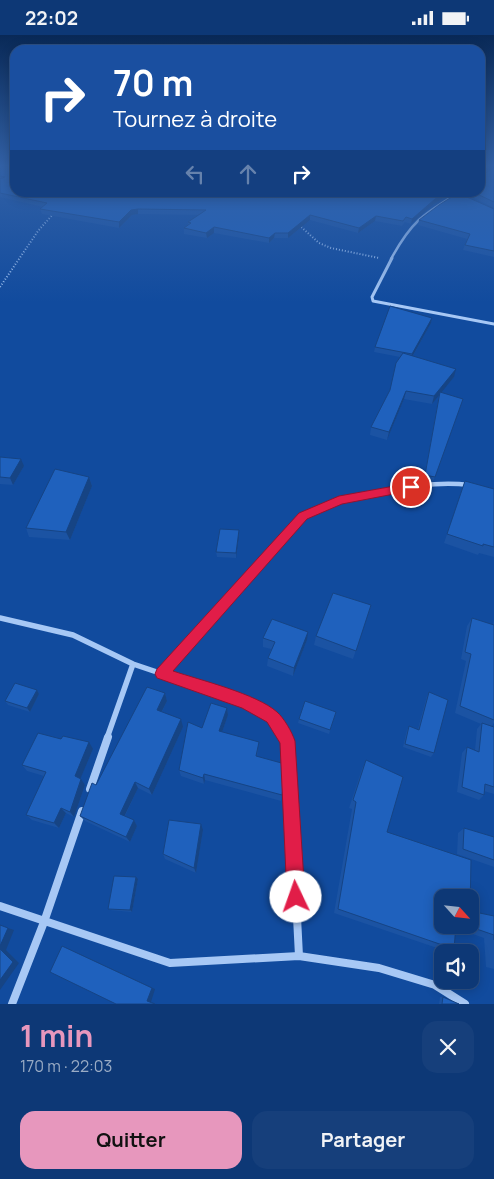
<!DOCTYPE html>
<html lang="fr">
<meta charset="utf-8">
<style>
body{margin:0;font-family:Manrope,sans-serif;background:#163f7b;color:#f1f3f6;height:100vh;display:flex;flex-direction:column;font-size:19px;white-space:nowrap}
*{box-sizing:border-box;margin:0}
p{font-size:16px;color:#9aacc5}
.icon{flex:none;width:28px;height:28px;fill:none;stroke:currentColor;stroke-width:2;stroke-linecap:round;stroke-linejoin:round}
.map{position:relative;height:969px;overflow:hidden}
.side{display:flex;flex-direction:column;background:#0d3876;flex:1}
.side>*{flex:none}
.guide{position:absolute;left:10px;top:10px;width:475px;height:152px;border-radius:15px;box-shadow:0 2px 12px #0003,0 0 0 1px #2d5288;background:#1a4fa0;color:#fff;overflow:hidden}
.needle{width:32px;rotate:117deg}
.tools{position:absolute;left:434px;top:854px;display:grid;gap:10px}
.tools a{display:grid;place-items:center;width:45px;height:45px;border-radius:10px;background:#0d3876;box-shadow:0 2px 12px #0003,0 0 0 1px #2d5288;font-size:25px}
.pin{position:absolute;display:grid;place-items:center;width:42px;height:42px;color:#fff;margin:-21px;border:2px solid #fff;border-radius:50%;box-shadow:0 1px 5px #0007}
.me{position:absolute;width:55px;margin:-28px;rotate:357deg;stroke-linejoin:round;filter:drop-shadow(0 0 4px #0008)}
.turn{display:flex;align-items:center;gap:18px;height:105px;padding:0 20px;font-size:22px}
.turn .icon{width:65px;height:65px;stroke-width:2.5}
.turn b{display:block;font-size:35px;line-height:42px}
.lanes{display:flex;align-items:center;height:48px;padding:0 20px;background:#0003;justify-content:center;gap:25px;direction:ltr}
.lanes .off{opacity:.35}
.round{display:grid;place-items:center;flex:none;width:52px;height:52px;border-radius:15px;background:#163f7b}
.overview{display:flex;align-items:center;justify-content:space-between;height:85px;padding:0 20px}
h1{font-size:30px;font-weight:700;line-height:38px;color:#e797bd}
.button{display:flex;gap:10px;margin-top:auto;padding:10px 20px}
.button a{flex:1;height:58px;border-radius:15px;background:#e797bd;color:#111;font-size:20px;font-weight:700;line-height:58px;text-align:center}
.button a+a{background:#163f7b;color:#f1f3f6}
.status{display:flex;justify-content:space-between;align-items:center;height:35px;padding:0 25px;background:#0d3876;direction:ltr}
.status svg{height:14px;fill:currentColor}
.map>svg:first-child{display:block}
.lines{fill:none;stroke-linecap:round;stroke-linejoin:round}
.path{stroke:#a7c8f5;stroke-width:2;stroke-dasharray:1 2;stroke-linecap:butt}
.street-far4{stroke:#a7c8f5;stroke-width:2.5}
.street-far3{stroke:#a7c8f5;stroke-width:3}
.street-far2{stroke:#a7c8f5;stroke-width:4.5}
.street-far1{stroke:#a7c8f5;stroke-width:5.5}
.street{stroke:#a7c8f5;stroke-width:8}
.wall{fill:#1b53a3}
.shaded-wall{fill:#164484}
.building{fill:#1f61bd;stroke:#164484}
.route{fill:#e11d48;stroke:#92132f}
</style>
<div class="status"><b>22:02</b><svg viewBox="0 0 49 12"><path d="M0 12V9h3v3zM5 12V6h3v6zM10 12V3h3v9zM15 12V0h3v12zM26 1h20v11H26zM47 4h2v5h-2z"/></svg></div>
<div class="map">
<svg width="494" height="969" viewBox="0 0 494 969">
<rect width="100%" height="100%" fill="#114b9e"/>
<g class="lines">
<path class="path" d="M299 190 319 208 331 213 379 223
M0 252 38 196 54 178"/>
<path class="street-far4" d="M391 224C411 187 423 179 458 158"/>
<path class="street-far3" d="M392 223 372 262 373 266 494 289"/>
<path class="street-far2" d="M286 500C292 494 298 484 305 480 341 459 428 445 469 450"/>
<path class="street-far1" d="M0 583 73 600 133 629 246 667 272 682 286 703
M162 639 287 498
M107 703 133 629"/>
<path class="street" d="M285 702 288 706 299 921
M90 754 108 702
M0 871 170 928 299 921 379 933 435 950 465 969
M12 969 44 887 82 776"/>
</g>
<path class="wall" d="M0 132 15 158H451L434 169 411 189 405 187 402 191 375 186 358 198 310 185 288 203H274L269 208 214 198 207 203 184 199V193L188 190V187L199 180 138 179 132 180 119 193 42 179 40 174 43 172 0 162Z
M494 132V173L464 158H480L483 140Z
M494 174V222L463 215 467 204 418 190 419 185Z
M432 283 431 288 413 321 454 342 441 357 463 364 433 447 424 445 439 360 432 369 404 364 387 405 370 400 371 392 390 355 400 322 374 317 375 312Z
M0 422 24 431 13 450 0 449Z
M89 442 92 451 70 505 29 502 26 493Z
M465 446 494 454V522L479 518 478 520 444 508Z
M239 495 236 523 217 522 216 517Z
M371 570 353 624 314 610 316 601Z
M472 583 493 590 494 585V688L492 691 494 692V759L484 756V760L479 765 457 757 462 718 467 712 475 715 477 694 481 689 455 678 466 626 461 624 467 591Z
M263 603 307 605 293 641 267 631 268 623 271 614 263 612Z
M37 655 39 659 30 677 8 670 5 666Z
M429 657 434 718 431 722 403 712 407 695 409 691 418 694 427 661Z
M165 658 167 666 162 677 183 692 152 760 138 753 125 781 134 785 137 791 130 807 85 786 80 781 96 750Z
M227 673 228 680 222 697 258 714 257 722 285 740 281 766 205 745 204 749 181 741 179 735 202 693Z
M336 677 329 699 298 688 299 684Z
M93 714 80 744 85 750 74 782 66 778 59 793 32 785 26 780 44 741 27 736 22 730Z
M366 725 387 797 442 890H470L494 881V934L486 932 484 903 456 893 454 914 446 916 334 878 352 774 349 773 362 734Z
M464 793 494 802V832L457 819 458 798Z
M203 795 196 838 165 824 163 819Z
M138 844 132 877 110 875 108 874Z
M440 962H443L459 969H439Z"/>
<path class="shaded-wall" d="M484 132H489L480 138V134Z
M445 158H451L434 169 411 189 412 184 435 164Z
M138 174V179L132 180 119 193V187L131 175Z
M310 180V185L288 203V198Z
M376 181 375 186 358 198 359 193Z
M214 192V198L207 203 206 198Z
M275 198 274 203 269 208V203Z
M432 283 431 288 411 324 412 319Z
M456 334 454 342 432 369 434 361Z
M406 356 404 364 387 405 389 397Z
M21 424 24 431 13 450 10 443Z
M89 442 92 451 70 505 66 497Z
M239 495V500L236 523V518Z
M308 597 307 605 293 641 294 633Z
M37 655 39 659 30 677 27 673Z
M165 658 167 666 159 682 157 675Z
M227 673 228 680 220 703 219 696Z
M181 684 183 692 152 760 149 754Z
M89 707 93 714 79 747 75 741Z
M204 739 205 745 204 749 203 743Z
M81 744 85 750 74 782 70 777Z
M135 747 138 753 123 784 120 779Z
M61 773 66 778 59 793 54 788Z
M134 785 137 791 130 807 126 802Z
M201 789 203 795 196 838 194 833Z
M136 842 138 844 132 877 130 875Z
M8 893 14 895 6 915 19 928 0 955V911Z
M62 911 155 954 151 967 157 969 147 966Z"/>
<path class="building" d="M0 132H15V158H445L435 164 412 184 406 182 403 186 376 181 359 193 310 180 288 198H275L269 203 214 192 206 198 184 193 191 188 188 187 206 175 138 174 131 175 119 187 40 174 47 168 0 158V144L5 142 0 141Z
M494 132V167L475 158H480V140H483Z
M458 158 494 174V216L465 210 470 199 419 185 439 170Z
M390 271 432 283 412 319 375 312Z
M403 318 456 334 434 361 406 356 389 397 371 392 390 355 396 328Z
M440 357 463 364 435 442 425 440Z
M0 422 21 424 10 443 0 442Z
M55 434 89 442 66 497 26 493Z
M465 446 494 454V512L483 509V511L447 499Z
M220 494 239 495 236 518 216 517Z
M333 558 371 570 356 616 316 601Z
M472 583 494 590V685L460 671 471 619 465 617Z
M272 584 308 597 294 633 268 623 275 607 263 603Z
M15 648 37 655 27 673 5 666Z
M147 652 165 658 157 675 181 684 149 754 135 747 120 779 134 785 126 802 80 781 92 748 96 750Z
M429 657 448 665 434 718 405 709 409 691 419 695Z
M305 666 336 677 330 695 299 684Z
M211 668 227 673 219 696 259 707 256 721 285 729V740L282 760 204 739 203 743 179 735 188 687 202 693Z
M482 688 494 692V752L485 749 484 760 462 752 467 712 479 717Z
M38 698 61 704 63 701 89 707 75 741 81 744 70 777 61 773 54 788 26 780 46 737 22 730Z
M366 725 403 742 387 797 471 825 470 876V862H442V890H456L454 914 338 874 356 767 353 765Z
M169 785 201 789 194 833 163 819Z
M464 793 494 802V825L463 814Z
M114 841 136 842 130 875 108 874Z
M470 876 494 881V905V900L465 890H470Z
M0 890 8 893 0 911Z
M62 911 152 953 147 966 155 969H116L50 937Z
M0 914 13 927 0 945Z
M443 962 459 969H442Z"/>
<linearGradient id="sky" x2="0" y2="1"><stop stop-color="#092957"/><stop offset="0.49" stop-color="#3261a6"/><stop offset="1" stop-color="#3261a6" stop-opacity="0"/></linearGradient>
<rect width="494" height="267" fill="url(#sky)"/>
<path class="route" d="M411 448 415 449 416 452 415 455 342 469 307 484 173 636C200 645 257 659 277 677 284 683 292 697 295 706L305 862 302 869 296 871 290 869 287 862 280 708 267 687 242 673 157 643 155 639 157 634 299 478 339 461Z"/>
</svg>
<div class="tools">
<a><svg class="needle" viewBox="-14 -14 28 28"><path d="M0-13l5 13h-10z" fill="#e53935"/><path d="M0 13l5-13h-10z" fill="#9aacc5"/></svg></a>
<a><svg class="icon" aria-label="sound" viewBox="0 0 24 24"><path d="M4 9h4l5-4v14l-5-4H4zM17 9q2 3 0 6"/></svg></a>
</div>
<div class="pin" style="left:411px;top:452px;background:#d93025"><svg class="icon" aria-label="arrive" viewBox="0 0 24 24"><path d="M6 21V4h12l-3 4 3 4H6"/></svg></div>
<svg class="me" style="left:296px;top:862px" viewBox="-20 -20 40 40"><circle r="19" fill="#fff"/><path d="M0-13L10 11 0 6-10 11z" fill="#e11d48"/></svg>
<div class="guide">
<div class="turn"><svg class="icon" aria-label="right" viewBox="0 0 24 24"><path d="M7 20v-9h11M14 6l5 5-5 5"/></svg><div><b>70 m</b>Tournez à droite</div></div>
<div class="lanes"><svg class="icon off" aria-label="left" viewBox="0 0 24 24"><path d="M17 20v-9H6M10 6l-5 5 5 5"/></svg><svg class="icon off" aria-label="ahead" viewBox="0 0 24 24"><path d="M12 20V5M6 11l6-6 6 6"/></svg><svg class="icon" aria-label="right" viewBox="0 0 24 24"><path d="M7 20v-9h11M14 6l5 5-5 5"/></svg></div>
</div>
</div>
<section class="side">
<div class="overview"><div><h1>1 min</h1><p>170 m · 22:03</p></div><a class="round"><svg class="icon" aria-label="close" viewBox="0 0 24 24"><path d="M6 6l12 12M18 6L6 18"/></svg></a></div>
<div class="button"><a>Quitter</a><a>Partager</a></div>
</section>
